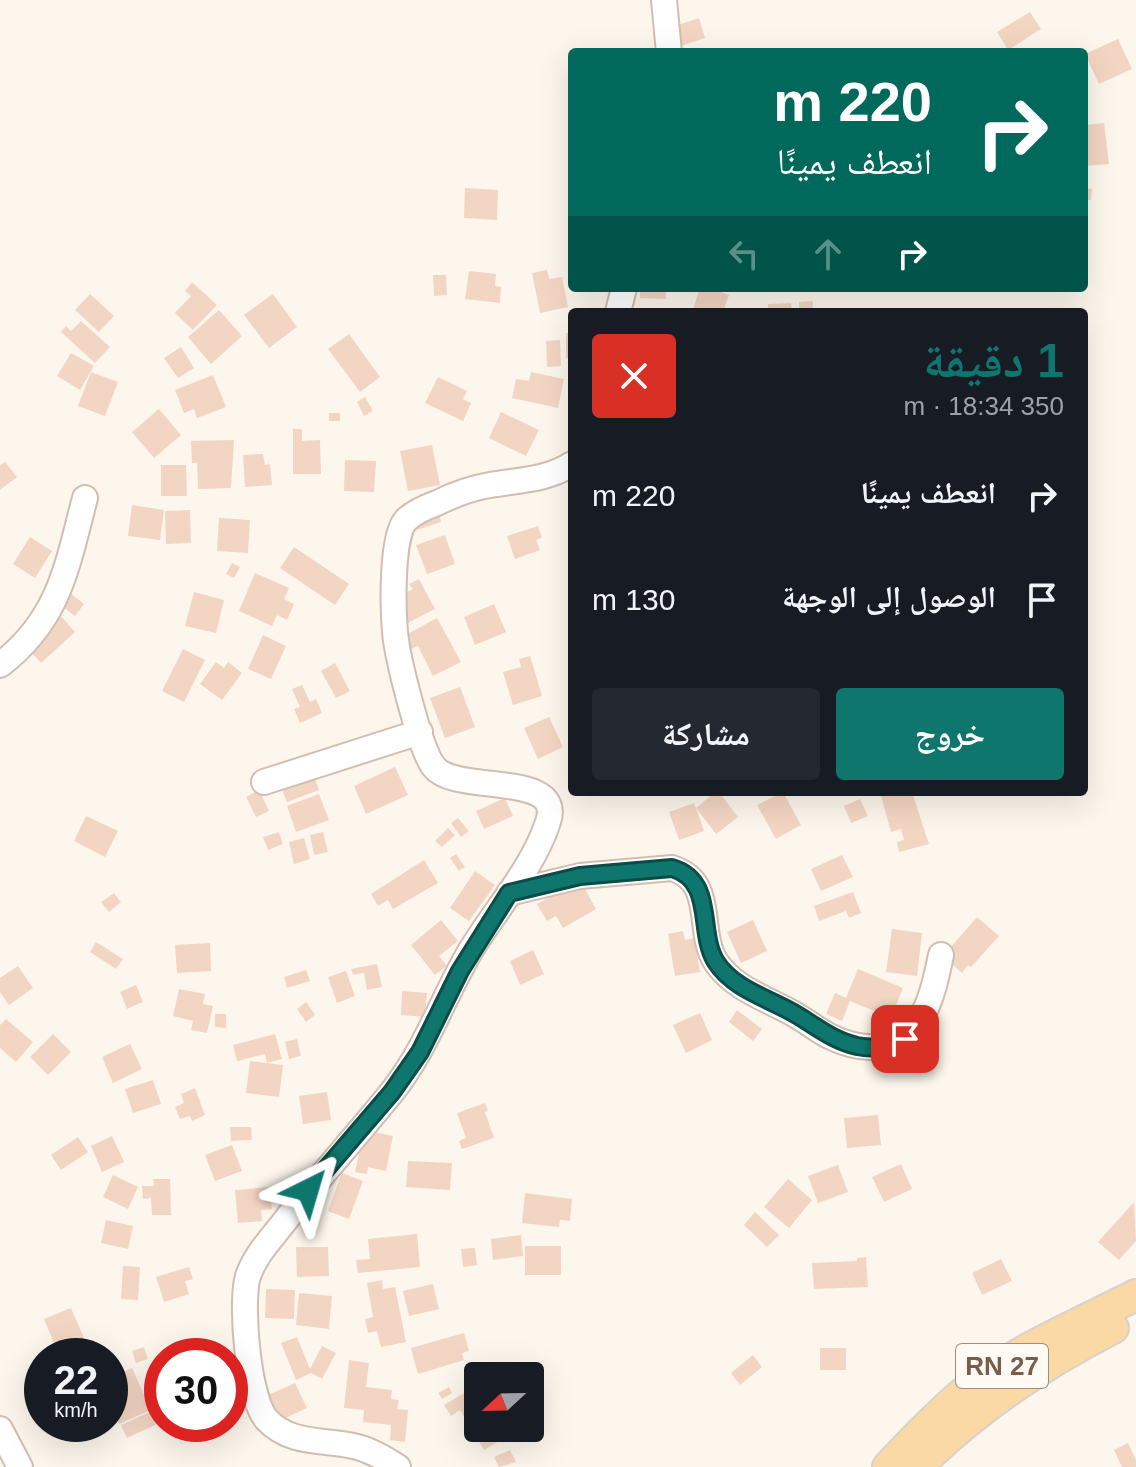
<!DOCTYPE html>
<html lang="ar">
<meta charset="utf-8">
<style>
body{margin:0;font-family:Helvetica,"Noto Naskh Arabic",sans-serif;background:#242831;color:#f1f3f6;direction:rtl;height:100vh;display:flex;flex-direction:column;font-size:30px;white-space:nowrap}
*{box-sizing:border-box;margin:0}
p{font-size:26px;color:#9ea1a6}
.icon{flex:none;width:44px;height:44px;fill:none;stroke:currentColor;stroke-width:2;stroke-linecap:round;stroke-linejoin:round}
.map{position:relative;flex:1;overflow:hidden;direction:ltr}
.side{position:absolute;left:568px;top:308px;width:520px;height:488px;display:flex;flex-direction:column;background:#171b24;border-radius:8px;box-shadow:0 8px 32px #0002;direction:rtl}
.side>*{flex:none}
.hud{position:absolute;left:568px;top:48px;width:520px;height:244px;border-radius:8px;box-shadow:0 8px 32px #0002;direction:rtl;background:#00695c;color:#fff;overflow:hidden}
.needle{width:52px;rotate:248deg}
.fabs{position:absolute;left:464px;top:1362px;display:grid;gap:16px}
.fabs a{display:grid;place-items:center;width:80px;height:80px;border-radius:8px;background:#171b24;box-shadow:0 8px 32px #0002;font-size:40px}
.speed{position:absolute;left:24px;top:1338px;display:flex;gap:16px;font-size:40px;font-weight:700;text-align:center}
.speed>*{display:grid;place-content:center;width:104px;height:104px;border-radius:50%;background:#171b24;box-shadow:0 8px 32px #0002;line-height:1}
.speed small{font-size:20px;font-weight:400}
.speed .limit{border:12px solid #d22;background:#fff;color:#111}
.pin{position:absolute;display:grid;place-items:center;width:68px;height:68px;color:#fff;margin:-34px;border-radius:16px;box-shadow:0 4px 12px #0006}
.me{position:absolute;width:88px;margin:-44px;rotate:40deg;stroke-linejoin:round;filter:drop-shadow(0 0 6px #0008)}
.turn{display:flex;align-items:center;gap:28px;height:168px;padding:0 24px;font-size:36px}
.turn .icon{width:104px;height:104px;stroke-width:2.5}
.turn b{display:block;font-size:56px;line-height:68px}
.lanes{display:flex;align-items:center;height:76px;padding:0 24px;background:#0003;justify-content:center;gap:40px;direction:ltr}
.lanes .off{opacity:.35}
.round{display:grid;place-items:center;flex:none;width:84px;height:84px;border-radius:8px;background:#242831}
.summary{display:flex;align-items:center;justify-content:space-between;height:136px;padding:0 24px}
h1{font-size:48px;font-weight:800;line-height:60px;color:#0f766e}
.action{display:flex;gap:16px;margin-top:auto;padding:16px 24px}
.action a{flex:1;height:92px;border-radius:8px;background:#0f766e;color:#fff;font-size:32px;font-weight:800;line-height:92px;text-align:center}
.action a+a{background:#242831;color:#f1f3f6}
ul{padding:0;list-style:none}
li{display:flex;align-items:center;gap:24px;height:104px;padding:0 24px}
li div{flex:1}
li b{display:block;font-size:30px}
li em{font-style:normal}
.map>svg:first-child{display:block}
.building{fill:#f3d5c3}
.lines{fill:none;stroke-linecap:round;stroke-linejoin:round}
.minor-casing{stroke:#d1beb0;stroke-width:28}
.major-casing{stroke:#dad1cd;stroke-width:34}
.minor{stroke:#fff;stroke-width:24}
.major{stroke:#fbd9a5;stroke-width:30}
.route-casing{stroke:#0a4d48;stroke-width:20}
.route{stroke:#0f766e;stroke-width:14}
.labels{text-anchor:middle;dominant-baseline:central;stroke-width:7;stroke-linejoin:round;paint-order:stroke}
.shield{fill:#fffaf3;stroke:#a28b7f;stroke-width:2}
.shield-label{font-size:26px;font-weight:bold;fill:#7a5c4d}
</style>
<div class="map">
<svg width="1136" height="1467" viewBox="0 0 1136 1467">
<rect width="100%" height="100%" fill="#fdf6ec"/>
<path class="building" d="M1030 12 1041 29 1008 50 997 32Z
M699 18 705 38 681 46 675 26Z
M1118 39 1132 69 1099 84 1085 54Z
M1104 123 1109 164 1084 166V125Z
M465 188 498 190 497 220 464 218Z
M1084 188 1092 189 1091 200H1084Z
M547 270 549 279 562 277 568 307 540 313 532 273Z
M469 271 496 274 495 286 501 287 500 303 465 299Z
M433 275H446L447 295 434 296Z
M192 282 217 305 193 330 175 313 191 296 185 291Z
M640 288H666V299L640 298Z
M700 288H710L729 295 723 312H692Z
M90 294 114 316 99 332 75 310Z
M273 294 297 327 269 348 244 315Z
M813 301V312H799V302Z
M791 303 792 312H768V304Z
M219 310 242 336 211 364 188 337Z
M81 321 110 347 95 363 61 332 66 326 71 331Z
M566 333H572V358H566Z
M349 334 380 377 360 392 328 349Z
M560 340 561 366 547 367 546 341Z
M181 347 194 368 178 378 164 358Z
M71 353 94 366 80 390 57 376Z
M91 372 118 382 105 416 78 406Z
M531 372 564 379 558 408 512 398 516 379 529 381Z
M213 375 226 407 197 418 194 409 184 413 175 390Z
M438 377 467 391 463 399 471 403 463 421 425 403Z
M365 397 373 411 364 416 357 402Z
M159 409 181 435 154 458 132 432Z
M501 412 539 430 526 456 489 438Z
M329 413H340V421H329Z
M293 429H302V441L320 440 321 474H293Z
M234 440 231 488 198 489 197 463H192L191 441Z
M432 445 440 485 408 491 400 451Z
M263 454 265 465 270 464 272 485 245 487 243 455Z
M345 460 376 461 374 492 344 491Z
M5 462 17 477 0 490V465Z
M161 465H186L187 496H161Z
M132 505 164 510 160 540 128 536Z
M190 510 191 543 166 544 165 511Z
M439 514 441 522 417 530 414 521Z
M219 518 250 520 248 553 217 551Z
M538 526 542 538 536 540 540 550 515 559 507 536Z
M445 535 455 564 427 574 416 545Z
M30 537 52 551 35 578 13 564Z
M294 547 349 584 335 605 280 568Z
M232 563 240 567 234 578 226 574Z
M255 573 289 588 284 599 294 604 287 620 277 615 272 626 239 611Z
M419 579 435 609 404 625 391 601 413 589 409 584Z
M69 592 84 604 75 616 59 604Z
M194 592 224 600 216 633 185 626Z
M494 604 506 632 475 645 464 617Z
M59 614 75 632 41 663 25 645Z
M437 618 461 662 433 676 418 646 409 650 402 637Z
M263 635 286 646 271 679 248 669Z
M183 649 205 660 184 702 162 691Z
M530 656 542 696 513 705 503 672 521 667 519 659Z
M216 662 224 668 228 662 242 673 222 700 200 684Z
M335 663 350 691 336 698 321 671Z
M302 685 310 702 316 699 322 713 300 723 294 709 300 707 292 689Z
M460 687 475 727 445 738 430 698Z
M549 717 563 747 538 759 524 728Z
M395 767 408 795 366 814 354 786Z
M314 775 319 790 287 802 281 787Z
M259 790 269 811 256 817 246 797Z
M715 792H719L738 817 716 834 696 808 704 831 679 840 669 812 694 803 696 808Z
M783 792 801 825 776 839 757 805Z
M880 792H912L929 844 899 852 897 842 904 840 901 829 891 832Z
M319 794 329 820 296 832 287 806Z
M505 798 513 816 484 829 476 811Z
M860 799 868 816 851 823 844 806Z
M86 816 118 831 105 857 74 841Z
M458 818 469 831 461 837 451 823Z
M448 828 455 835 442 847 435 841Z
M279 832 283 844 268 850 263 837Z
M323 832 328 852 314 855 310 835Z
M304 838 310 859 294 864 289 842Z
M456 854 465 867 459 871 450 858Z
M842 855 853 877 821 891 811 869Z
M424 860 438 883 393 909 388 900 378 906 371 894Z
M475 871 495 885 469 921 450 908Z
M580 880 596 909 563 928 556 916 547 921 537 904Z
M853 892 861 913 849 918 846 911 819 921 814 906Z
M114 893 121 902 109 912 101 902Z
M977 917 999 936 971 967 968 965 962 973 943 956Z
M441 920 458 941 439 956 447 966 435 975 411 945Z
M753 920 767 951 741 963 727 932Z
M892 929 922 933 917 976 886 972Z
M683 931 685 940 694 938 700 972 675 976 668 934Z
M96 942 123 959 116 969 90 952Z
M210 943 211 971 177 973 175 945Z
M533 950 544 974 520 985 510 961Z
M377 964 382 987 367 990 364 973 353 975 351 969Z
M18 966 33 988 9 1005 0 992V978Z
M858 969 903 988 891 1018 850 1001 842 1021 826 1014 835 993 846 998Z
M306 970 310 981 287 988 284 977Z
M346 971 355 996 337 1003 328 977Z
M136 985 143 1002 127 1009 120 992Z
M179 989 205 994 203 1004 213 1006 207 1033 191 1030 193 1021 173 1016Z
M402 991 427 993 425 1017 401 1015Z
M306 1002 315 1015 306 1022 297 1009Z
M737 1010 762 1029 753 1041 729 1022Z
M700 1013 712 1040 686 1053 673 1025Z
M215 1014H226V1028L215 1027Z
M6 1019 33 1042 16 1062 0 1048V1025Z
M53 1034 71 1052 48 1075 30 1057Z
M275 1034 282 1059 267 1063 265 1054 237 1061 233 1045Z
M297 1039 301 1056 289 1059 285 1042Z
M130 1044 142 1069 113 1083 102 1057Z
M250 1061 283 1065 279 1097 246 1093Z
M153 1080 161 1104 133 1113 125 1089Z
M195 1088 205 1115 192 1121 190 1116 180 1119 175 1107 184 1103 181 1094Z
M327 1092 331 1120 303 1124 299 1096Z
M485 1103 488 1111 485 1112 494 1138 462 1149 459 1141 466 1138 457 1113Z
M878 1115 881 1145 847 1148 844 1118Z
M230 1127H251L252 1140 231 1141Z
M364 1130 393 1136 386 1171 368 1167 367 1174 355 1172Z
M112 1136 124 1162 102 1172 91 1146Z
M78 1137 88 1152 61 1170 51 1155Z
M232 1145 242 1171 215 1181 205 1155Z
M408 1161 452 1163 450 1190 406 1187Z
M901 1164 912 1189 884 1202 872 1177Z
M838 1165 848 1192 818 1203 808 1176Z
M342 1173 363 1181 349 1219 328 1211Z
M113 1175 138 1187 128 1209 103 1197Z
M153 1179H170L171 1215H152L151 1198 143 1199 142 1186H154Z
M788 1179 812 1200 789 1228 764 1207Z
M270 1187 272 1209 261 1210 262 1221 238 1223 235 1190Z
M525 1193 572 1199 570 1221 560 1220 559 1227 522 1223Z
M1134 1202 1136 1241 1119 1260 1098 1242Z
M755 1212 779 1235 767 1247 744 1225Z
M106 1220 133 1226 128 1249 101 1243Z
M417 1234 420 1267 358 1273 356 1260 370 1259 368 1239Z
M521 1235 523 1256 493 1260 491 1239Z
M525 1246H561V1275H525Z
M296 1247H328L329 1276 297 1277Z
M475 1248 477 1265 463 1267 461 1249Z
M866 1257 868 1287 814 1289 812 1263 857 1261V1258Z
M1001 1259 1012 1281 982 1295 972 1273Z
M123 1266 140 1267 138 1300 121 1299Z
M189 1267 193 1279 185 1281 189 1294 164 1302 156 1277Z
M382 1280 383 1289 395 1287 406 1342 381 1347 377 1331 368 1333 365 1319 373 1317 367 1283Z
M433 1284 439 1309 409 1316 403 1291Z
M266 1289 295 1290 294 1319 265 1318Z
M299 1293 332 1296 329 1329 296 1325Z
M71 1308 86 1343 59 1355 44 1319Z
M464 1333 469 1351 462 1353 464 1360 418 1374 411 1348Z
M297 1337 310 1369 322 1346 336 1353 322 1379 311 1373 296 1380 281 1343Z
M144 1347 148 1359 136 1363 132 1351Z
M820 1348H846V1370H820Z
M753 1355 762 1367 740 1385 731 1373Z
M349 1360 369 1363 366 1387 392 1390 391 1399 399 1400 397 1409 408 1410 405 1442 390 1440 391 1425 363 1422 364 1410 344 1408Z
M132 1368 151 1410 119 1424 110 1404V1378Z
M506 1368 511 1376H492Z
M295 1383 307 1408 279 1421 268 1395Z
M478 1385V1428H521L484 1450 460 1410 451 1416 444 1405Z
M449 1387 452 1393 442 1399 438 1393Z
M152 1411 157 1424 127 1438 121 1425Z
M1128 1443 1136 1460V1467H1122L1114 1450Z
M510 1450 516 1462 499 1467 494 1457Z"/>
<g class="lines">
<g class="minor-casing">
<path id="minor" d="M664 0 669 52
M618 312 624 288
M0 665C60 619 67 566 85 498
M264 782 420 732
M509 893 580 876 672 868C717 882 696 932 716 962 733 988 767 999 792 1013 805 1020 816 1029 829 1036 843 1043 860 1048 876 1047 923 1043 933 994 941 955
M0 1429 20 1467
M398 1467C384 1458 369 1449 353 1446 323 1439 291 1445 267 1420 248 1400 240 1302 248 1276 256 1253 274 1236 288 1217 322 1174 358 1134 392 1092 427 1048 443 997 471 950 496 909 533 868 548 822 565 770 456 795 434 767 420 750 397 656 395 632 393 609 391 536 406 520 414 512 426 507 437 503 453 495 472 488 490 485 519 480 547 480 572 464"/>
</g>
<g class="major-casing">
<path id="major" d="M888 1467C915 1438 942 1410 973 1385 1022 1347 1081 1323 1136 1295
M917 1467C974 1410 1041 1365 1113 1328"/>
</g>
<use href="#minor" class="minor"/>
<use href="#major" class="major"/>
</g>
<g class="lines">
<g class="route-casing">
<path id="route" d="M308 1190 392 1092 420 1052 460 971 509 893 580 876 672 868C716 881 697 932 716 962 734 990 771 999 797 1015 817 1027 834 1041 857 1046 873 1049 890 1047 905 1039"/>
</g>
<use href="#route" class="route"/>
</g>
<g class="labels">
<rect class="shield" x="956" y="1344" width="92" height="44" rx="6"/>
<g class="shield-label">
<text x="1002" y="1366">RN 27</text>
</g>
</g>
</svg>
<div class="fabs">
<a><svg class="needle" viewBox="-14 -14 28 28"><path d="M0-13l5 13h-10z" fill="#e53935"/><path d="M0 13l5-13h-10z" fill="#9ea1a6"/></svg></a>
</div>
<div class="speed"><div>22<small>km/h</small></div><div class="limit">30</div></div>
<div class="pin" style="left:905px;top:1039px;background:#d93025"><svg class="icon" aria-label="arrive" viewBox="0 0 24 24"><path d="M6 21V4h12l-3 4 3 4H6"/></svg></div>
<svg class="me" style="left:308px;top:1190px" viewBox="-20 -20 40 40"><path d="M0-17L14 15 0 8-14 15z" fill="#0f766e" stroke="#fff" stroke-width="4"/></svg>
<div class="hud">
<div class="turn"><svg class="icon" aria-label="right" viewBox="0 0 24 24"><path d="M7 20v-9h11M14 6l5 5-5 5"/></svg><div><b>220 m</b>انعطف يمينًا</div></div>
<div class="lanes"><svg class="icon off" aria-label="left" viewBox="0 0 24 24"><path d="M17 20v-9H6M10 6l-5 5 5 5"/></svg><svg class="icon off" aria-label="ahead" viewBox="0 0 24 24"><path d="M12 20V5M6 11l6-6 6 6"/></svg><svg class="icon" aria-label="right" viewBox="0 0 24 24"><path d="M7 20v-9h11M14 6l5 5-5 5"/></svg></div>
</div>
<section class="side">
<div class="summary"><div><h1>1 دقيقة</h1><p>350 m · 18:34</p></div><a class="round" style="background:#d93025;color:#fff"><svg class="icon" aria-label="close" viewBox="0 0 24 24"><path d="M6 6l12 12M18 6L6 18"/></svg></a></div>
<ul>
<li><svg class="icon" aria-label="right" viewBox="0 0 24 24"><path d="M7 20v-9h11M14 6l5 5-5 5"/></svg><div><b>انعطف يمينًا</b></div><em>220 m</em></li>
<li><svg class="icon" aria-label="arrive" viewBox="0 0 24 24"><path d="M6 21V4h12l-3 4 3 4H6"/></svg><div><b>الوصول إلى الوجهة</b></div><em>130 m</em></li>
</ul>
<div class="action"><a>خروج</a><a>مشاركة</a></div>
</section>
</div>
